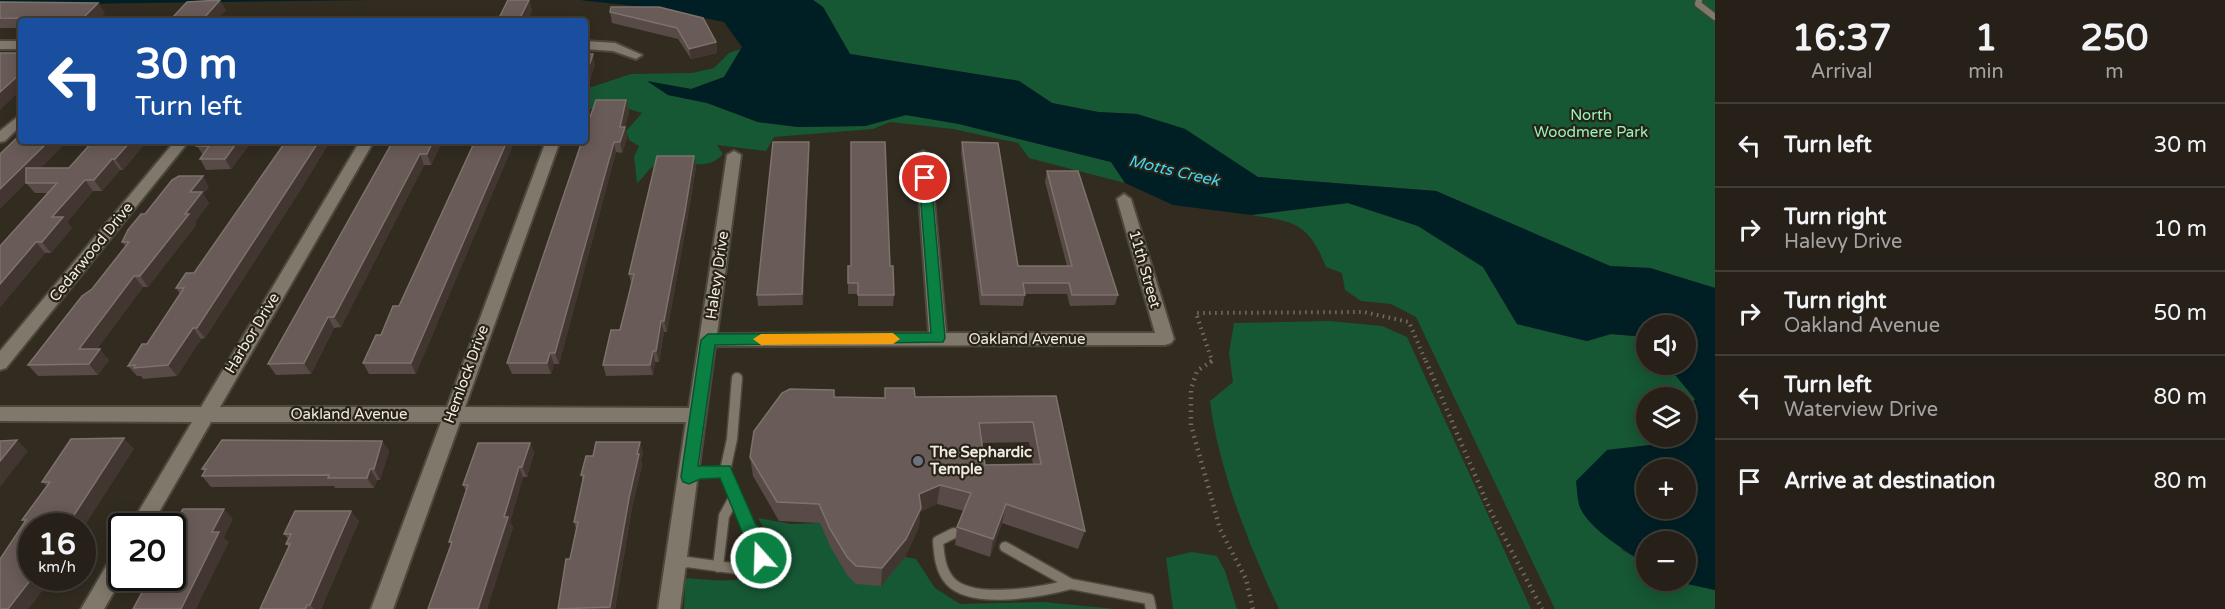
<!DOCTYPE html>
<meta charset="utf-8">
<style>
body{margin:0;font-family:"Varela Round",sans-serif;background:#2e2821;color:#f1f3f6;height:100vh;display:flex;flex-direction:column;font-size:22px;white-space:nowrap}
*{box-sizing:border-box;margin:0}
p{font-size:20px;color:#a4a3a2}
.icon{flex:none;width:33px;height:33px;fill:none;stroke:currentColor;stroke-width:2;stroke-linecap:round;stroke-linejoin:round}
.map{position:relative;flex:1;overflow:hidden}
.drawer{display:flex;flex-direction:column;background:#262018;width:510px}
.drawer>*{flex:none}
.top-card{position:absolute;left:18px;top:18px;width:570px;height:126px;border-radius:6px;box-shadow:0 3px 15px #0003,0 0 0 2px #423e37;background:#1a4fa0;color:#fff;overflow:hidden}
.controls{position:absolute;left:1636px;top:315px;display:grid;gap:12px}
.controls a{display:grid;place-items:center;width:60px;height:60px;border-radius:50%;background:#262018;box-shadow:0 3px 15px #0003,0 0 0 2px #423e37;font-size:30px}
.speed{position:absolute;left:18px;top:513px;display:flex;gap:12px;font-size:30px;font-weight:700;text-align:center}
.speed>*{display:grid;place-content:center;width:78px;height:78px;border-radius:50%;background:#262018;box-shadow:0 3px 15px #0003,0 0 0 2px #423e37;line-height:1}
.speed small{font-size:15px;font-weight:400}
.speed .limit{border:3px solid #111;border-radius:9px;background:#fff;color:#111}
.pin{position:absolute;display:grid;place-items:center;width:51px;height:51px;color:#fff;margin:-26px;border:3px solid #fff;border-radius:50%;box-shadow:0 2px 6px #0007}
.me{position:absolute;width:66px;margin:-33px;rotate:340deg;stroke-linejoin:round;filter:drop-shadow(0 0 4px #0008)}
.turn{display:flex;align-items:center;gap:21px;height:126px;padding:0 18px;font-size:27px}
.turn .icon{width:78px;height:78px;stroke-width:2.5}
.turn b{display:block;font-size:42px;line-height:51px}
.eta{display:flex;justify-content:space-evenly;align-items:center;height:102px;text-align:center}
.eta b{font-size:36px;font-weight:700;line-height:42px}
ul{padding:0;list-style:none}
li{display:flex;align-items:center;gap:18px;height:84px;padding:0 18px;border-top:2px solid #423e37}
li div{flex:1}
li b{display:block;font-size:22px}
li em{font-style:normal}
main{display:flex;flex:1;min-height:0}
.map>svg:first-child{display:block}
.green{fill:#165734}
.water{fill:#001f25;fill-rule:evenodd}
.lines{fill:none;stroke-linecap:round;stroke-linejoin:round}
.lane-far1-casing{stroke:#4d483e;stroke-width:8}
.lane-casing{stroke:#4d483e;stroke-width:13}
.street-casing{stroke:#4d483e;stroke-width:4}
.path-far1{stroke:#726c62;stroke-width:4;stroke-dasharray:1.5 4.5;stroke-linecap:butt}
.path{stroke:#726c62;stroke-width:4.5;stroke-dasharray:1.5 5;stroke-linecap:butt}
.lane-far1{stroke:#80786b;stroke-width:6}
.lane{stroke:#80786b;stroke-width:10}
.street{fill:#80786b;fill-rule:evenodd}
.wall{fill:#584a46;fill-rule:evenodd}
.shaded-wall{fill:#423630}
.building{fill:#695b57;stroke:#7e726d;stroke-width:1.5;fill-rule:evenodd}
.route{fill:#0b8043;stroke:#07532c;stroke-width:1.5}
.slow{fill:#f59e0b}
.worship-dot{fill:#6b7280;stroke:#282217;stroke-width:2}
.labels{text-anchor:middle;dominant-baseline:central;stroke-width:4.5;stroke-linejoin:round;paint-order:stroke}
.park-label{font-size:15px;fill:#93f6b9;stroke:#282217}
.street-label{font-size:15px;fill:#f0ebe4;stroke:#282217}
.poi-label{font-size:15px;font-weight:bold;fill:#f0ebe4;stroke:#282217;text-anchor:start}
.water-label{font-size:16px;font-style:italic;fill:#41d9f2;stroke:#282217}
</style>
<main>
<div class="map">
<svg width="1715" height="609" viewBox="0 0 1715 609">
<rect width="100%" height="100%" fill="#322b20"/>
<path class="green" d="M813 0H1715V288L1650 268 1610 266 1436 191 1257 177 1185 129 1137 114 1098 112 1052 103 1019 81 850 54 823 7Z
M741 49 724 77 692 89 649 82 668 95 707 103 758 122 798 127 865 126 906 115 959 124 1111 162 1125 183 1029 158 1018 143 953 129 890 122 873 129 774 137 766 151 717 145 723 154C705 175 680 156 658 164 647 168 646 176 637 183L634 157 639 146 629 140 626 131 642 113 629 109H585L589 88 631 74 692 73 714 68 729 53Z
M1348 203 1418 226 1483 267 1517 324 1587 341 1611 334 1647 337V364L1667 365 1695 399 1686 411V398H1647V436L1665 437 1659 444 1607 450 1622 550 1647 564V580L1674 581 1715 590V609H1555L1416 317 1391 304 1361 301 1345 290 1342 273 1326 267C1308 223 1296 222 1251 215Z
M1329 321 1382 326 1407 337 1531 609H1279C1250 548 1218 468 1210 401L1233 382 1229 353 1234 323Z
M758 518 791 524 820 523 847 575 881 586 905 557 916 559 935 588 960 604 1043 602 1116 609H684L685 578C723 580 760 591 774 545Z
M1192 552 1217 556 1225 571 1237 609H1173L1166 558Z"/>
<path class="water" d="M0 0H370L0 5Z
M580 0H813L823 7 850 54 1019 81 1052 103 1098 112 1137 114 1185 129 1258 177 1436 191 1610 266 1650 268 1715 288V590L1674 581 1686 580V542H1647V564C1627 552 1587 528 1579 505 1577 497 1577 488 1576 481L1607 450 1659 444 1665 437 1686 436V411L1695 399 1667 365 1686 364V326H1647V337L1611 334 1587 341 1517 324 1483 267 1418 226 1348 203 1251 215 1173 205 1125 183 1111 162 959 124 906 115 865 126 798 127 758 122 707 103 668 95 647 81 691 89 724 77 742 47 724 22 652 8ZM1647 470H1686V508H1647Z"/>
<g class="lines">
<g class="lane-far1-casing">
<path id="lane-far1" d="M1699 0 1698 4 1715 17"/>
</g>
<g class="lane-casing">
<path id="lane" d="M689 477 699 473 725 471
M954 533 938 541C939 554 940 570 950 581 972 605 1042 592 1071 584
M1005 547 1071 584 1149 599 1151 609
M676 566 687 562 746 570 761 558V542L749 528 725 471 732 439 737 378
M718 567 724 516 735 496"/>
</g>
<g class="street-casing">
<path id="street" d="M0 41H21V49H0Z
M585 41 615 43 642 55 636 59 613 51 585 49Z
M21 114V125L5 141 0 142V131Z
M175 141H189L6 368 0 370V351Z
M360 141H374L220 407H447L546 141H560L465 407 689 408 727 155 734 151 741 155 717 334 929 333 916 155 923 151 930 155 946 333H1155L1117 199 1124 194 1131 199 1174 339 1171 343 1165 345 715 346 680 609H658L686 422H460L393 609H371L441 422H211L151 526H130L192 422 0 421V407H201Z
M122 549V578L104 609H81L115 551Z"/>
</g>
<path class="path-far1" d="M1210 362 1212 361 1196 313 1364 312 1409 322 1426 362"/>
<path class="path" d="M1212 361 1197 371 1191 389V425L1220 529 1246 579 1253 609
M1426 361 1490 510 1542 609"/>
<use href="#lane-far1" class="lane-far1"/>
<use href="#lane" class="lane"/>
<use href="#street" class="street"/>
</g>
<path class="wall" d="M529 0 532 10 527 21H499V18Z
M0 2 105 13 96 21H21V28H0Z
M659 7 716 42 717 53 691 59 678 39 612 23 610 12Z
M226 10 216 21H173L172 18Z
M585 54 595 64 590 80H585Z
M626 100 629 111 625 128 627 138 622 153 616 152 559 364H554L551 374H512L507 363Z
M68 141 41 168H69L93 141H147L123 170H120L102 191H93L67 222 72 228 51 253H45L0 307V246L47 193H35L26 183Z
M202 141H252L231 169 206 170 200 159 203 155 197 146Z
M286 141H330L301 189 205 338 201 339 177 376 143 379 141 376H137L128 366 147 344 180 294 176 288 194 273Z
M393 141H440L441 144 431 165H424L341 327 334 328 311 374 276 375 268 364Z
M809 142V153L803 305 758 306 757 295Z
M962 142 1018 266H1067L1045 182 1047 171 1118 295 1115 305 1070 306 1067 294H1025L1023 306 980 305 961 153Z
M696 167 687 221 667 332H664L659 362H655L653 375 606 376 603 365 620 330 631 283 629 274Z
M209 187 203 194 209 203 195 222 196 225 148 287H143L97 349 109 360 98 375 38 376 28 365 92 289 125 246 122 242 145 214Z
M848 266H890L894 295 893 306H858V294H848Z
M393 306 416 374H369L363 363 381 335Z
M1056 396 1085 531 1078 549 1002 523 990 557 955 545 957 527 964 511 937 504 920 512 919 527 905 557 881 586 856 584 847 575 831 548 820 523 779 521 753 476 750 457 834 397 885 398 915 397ZM1029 442 1033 465H985L982 443Z
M382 441 389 451 380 480H377L374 488H335L334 486 211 487 202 476 204 472 202 469Z
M640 442 643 453 641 460 642 465 632 508 615 609H558L566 559H570L576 529 574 522 583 480 581 475 593 456Z
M530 443 534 453 527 477H523L510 522 513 527 487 609H428L451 544 449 542 466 491 463 485Z
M134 449 32 526V578H47L42 585 45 587 28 609 25 522 22 520 47 486 42 482Z
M359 521 321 609H260L289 547 286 544 288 539 284 534Z"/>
<path class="shaded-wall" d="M220 0 226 10 216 21H205L204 18Z
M529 0 532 10 527 21H521L520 18Z
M98 3 105 13 96 21H83L82 19Z
M716 42 717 53 691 59 689 49Z
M593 54 595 64 590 80 588 69Z
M21 73V90L0 110V92Z
M626 100 629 111 625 128 627 138 622 153 620 142V127Z
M49 141H68L0 209V189Z
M131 141H147L123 170 115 159Z
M238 141H252L231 169 225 159Z
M319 141H330L301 189 205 338 197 328Z
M432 141H440L441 144 431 165 427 154Z
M507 141H515L416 374 411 363Z
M614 142 616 152 559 364 555 353Z
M809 142V153L803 305 802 294Z
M420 154 424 165 341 327 334 317Z
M694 156 696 167 687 221 667 332 664 321Z
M112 159 120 170 102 191 94 180Z
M203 176 209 187 203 194 209 203 195 222 196 225 148 287 140 276 185 214 190 192Z
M85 180 93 191 67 222 72 228 51 253 42 242 52 217Z
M36 242 45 253 0 307V284Z
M134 276 143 287 89 360 79 349Z
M328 317 334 328 311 374 304 363Z
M661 321 664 332 659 362 656 351Z
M193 328 201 339 177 376 168 365Z
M100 349 109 360 98 375 89 364Z
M653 351 655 362 653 375 650 365Z
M550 353 554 364 551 374 547 363Z
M124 438 134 449 82 530V526H67Z
M17 440 28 451 0 487V461Z
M382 441 389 451 380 480 374 469Z
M640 442 643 453 641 460 642 465 632 508 615 609H611L610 607 629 498Z
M530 443 534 453 527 477 522 467Z
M519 467 523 477 510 522 513 527 487 609H478Z
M370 469 377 480 374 488 367 478Z
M940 485 937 504 920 512 919 527 905 557 881 586 882 568 919 494Z
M1006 504 1002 523 990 557 993 539Z
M224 509 233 519 224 538 229 542 196 609H181L212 532Z
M351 511 359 521 321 609H314L310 605Z
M32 572V578H47L42 585 45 587 28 609H8Z"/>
<path class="building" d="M220 0 204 18H172L187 2Z
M508 0H529L520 18H499Z
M0 2 98 3 82 19 0 18Z
M611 7H659L703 18 716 42 689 49 677 28 610 12Z
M0 53H21V73L0 92Z
M585 54H593L588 69H585Z
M596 100H626L620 127H625L620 142H614L555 353H550L547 363H507L582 141H585V132Z
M21 134V141H49L0 189V154Z
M93 141H131L115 159H112L94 180H85L52 217H63L42 242H36L0 284V246L57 183H26V168H69Z
M202 141H238L225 159H200L209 146H197Z
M286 141H319L295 178 197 328H193L168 365 134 368 135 365 128 366 142 344H147L184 288H176L186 273H194Z
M393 141H433L427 154H420L334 317H328L304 363 268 364Z
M475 141H507L411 363H363L376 335H381L393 306H399Z
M773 142H809L802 294 757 295Z
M851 142H885L890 266H893L894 295H858V283H848V266H851Z
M962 142 998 143 1018 266H1072L1047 171H1078L1118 295H1072L1069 283H1023L1025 295H982Z
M657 156H694L685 211 664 321H661L656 351H653L650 365H603L611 330H620L634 274H629Z
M179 176H203L190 192H202L185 214H189L140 276H134L79 349H100L89 364 28 365 82 296 92 289 129 242H122L128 230 141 214H145L172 180Z
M885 388H914L915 397 1056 396 1085 531 1006 504 993 539 957 527 971 493 940 485 919 494 921 508 906 539 882 568 856 566 847 557 830 529 819 504 777 502 750 457 754 431 782 393 790 389 834 390V397L885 398ZM1033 422 1041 464 985 465 979 423Z
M124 438 67 526H32V572L28 577 32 578 8 609H0V559L26 520H22L50 482H42L71 439Z
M17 440 0 461V441Z
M222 440 382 441 374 469H370L367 478H328L329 475 202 476 206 469H202Z
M596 442H640L637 454H639L629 498 610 607 558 609 566 559H570L578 522H574L584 475H581L586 456H593Z
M478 443H530L522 467H519L504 517H508L478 609H428L452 542H449L468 485H463Z
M183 509H224L212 532H219L181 609H133L150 578H172V527Z
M295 511H351L310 605H307L305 609H260L290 544H286L291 534H284Z"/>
<path class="route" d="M925 174 931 178 945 338 943 342 715 345 698 466H730L755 523 770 542 767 563 761 565 755 563 753 545 743 534 720 478 700 479 689 484 683 482 681 477 701 340 708 334 931 333 919 178Z"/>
<path class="slow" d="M893 333 900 339 893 344 761 345 753 339 761 334Z"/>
<circle class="worship-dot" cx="918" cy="461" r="6"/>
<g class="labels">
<g class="park-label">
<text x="1591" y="115">North<tspan x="1591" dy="17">Woodmere Park</tspan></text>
</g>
<g class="street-label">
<text transform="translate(91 252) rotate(-51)">Cedarwood Drive</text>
<text transform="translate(1145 269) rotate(74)">11th Street</text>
<text transform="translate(717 275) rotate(-82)">Halevy Drive</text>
<text transform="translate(252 333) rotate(-59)">Harbor Drive</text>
<text x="1027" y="339">Oakland Avenue</text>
<text transform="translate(466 374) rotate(-70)">Hemlock Drive</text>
<text x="349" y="414">Oakland Avenue</text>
</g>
<g class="poi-label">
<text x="930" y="452">The Sephardic<tspan x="930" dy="17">Temple</tspan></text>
</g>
<g class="water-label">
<text transform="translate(1174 171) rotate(13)">Motts Creek</text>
</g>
</g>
</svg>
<div class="controls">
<a><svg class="icon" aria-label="sound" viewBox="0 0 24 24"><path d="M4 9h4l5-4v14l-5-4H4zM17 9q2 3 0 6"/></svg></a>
<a><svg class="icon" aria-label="layers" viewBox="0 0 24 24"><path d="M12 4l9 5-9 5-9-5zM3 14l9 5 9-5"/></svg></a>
<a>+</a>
<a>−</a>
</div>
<div class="speed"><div>16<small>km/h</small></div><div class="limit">20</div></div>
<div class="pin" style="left:925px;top:178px;background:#d93025"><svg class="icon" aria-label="arrive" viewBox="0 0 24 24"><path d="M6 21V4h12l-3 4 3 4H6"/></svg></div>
<svg class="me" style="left:761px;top:558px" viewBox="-20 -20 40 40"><circle r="17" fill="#0b8043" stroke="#fff" stroke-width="3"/><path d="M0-11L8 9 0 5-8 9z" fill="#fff"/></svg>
<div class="top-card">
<div class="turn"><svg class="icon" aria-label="left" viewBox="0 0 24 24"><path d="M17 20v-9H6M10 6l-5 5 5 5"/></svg><div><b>30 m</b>Turn left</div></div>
</div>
</div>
<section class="drawer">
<div class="eta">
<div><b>16:37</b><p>Arrival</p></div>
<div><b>1</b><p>min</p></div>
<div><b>250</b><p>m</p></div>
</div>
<ul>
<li><svg class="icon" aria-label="left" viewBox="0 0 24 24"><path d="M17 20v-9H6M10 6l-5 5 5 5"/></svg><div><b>Turn left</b></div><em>30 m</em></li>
<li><svg class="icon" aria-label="right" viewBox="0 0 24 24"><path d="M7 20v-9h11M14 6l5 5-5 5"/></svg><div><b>Turn right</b><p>Halevy Drive</p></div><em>10 m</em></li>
<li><svg class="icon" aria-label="right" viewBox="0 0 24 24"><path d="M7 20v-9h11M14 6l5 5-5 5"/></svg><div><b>Turn right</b><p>Oakland Avenue</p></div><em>50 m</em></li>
<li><svg class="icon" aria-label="left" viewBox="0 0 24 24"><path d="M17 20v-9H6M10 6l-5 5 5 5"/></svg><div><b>Turn left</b><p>Waterview Drive</p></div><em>80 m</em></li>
<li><svg class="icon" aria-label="arrive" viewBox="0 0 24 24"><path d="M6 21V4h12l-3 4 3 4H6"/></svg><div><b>Arrive at destination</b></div><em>80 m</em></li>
</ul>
</section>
</main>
